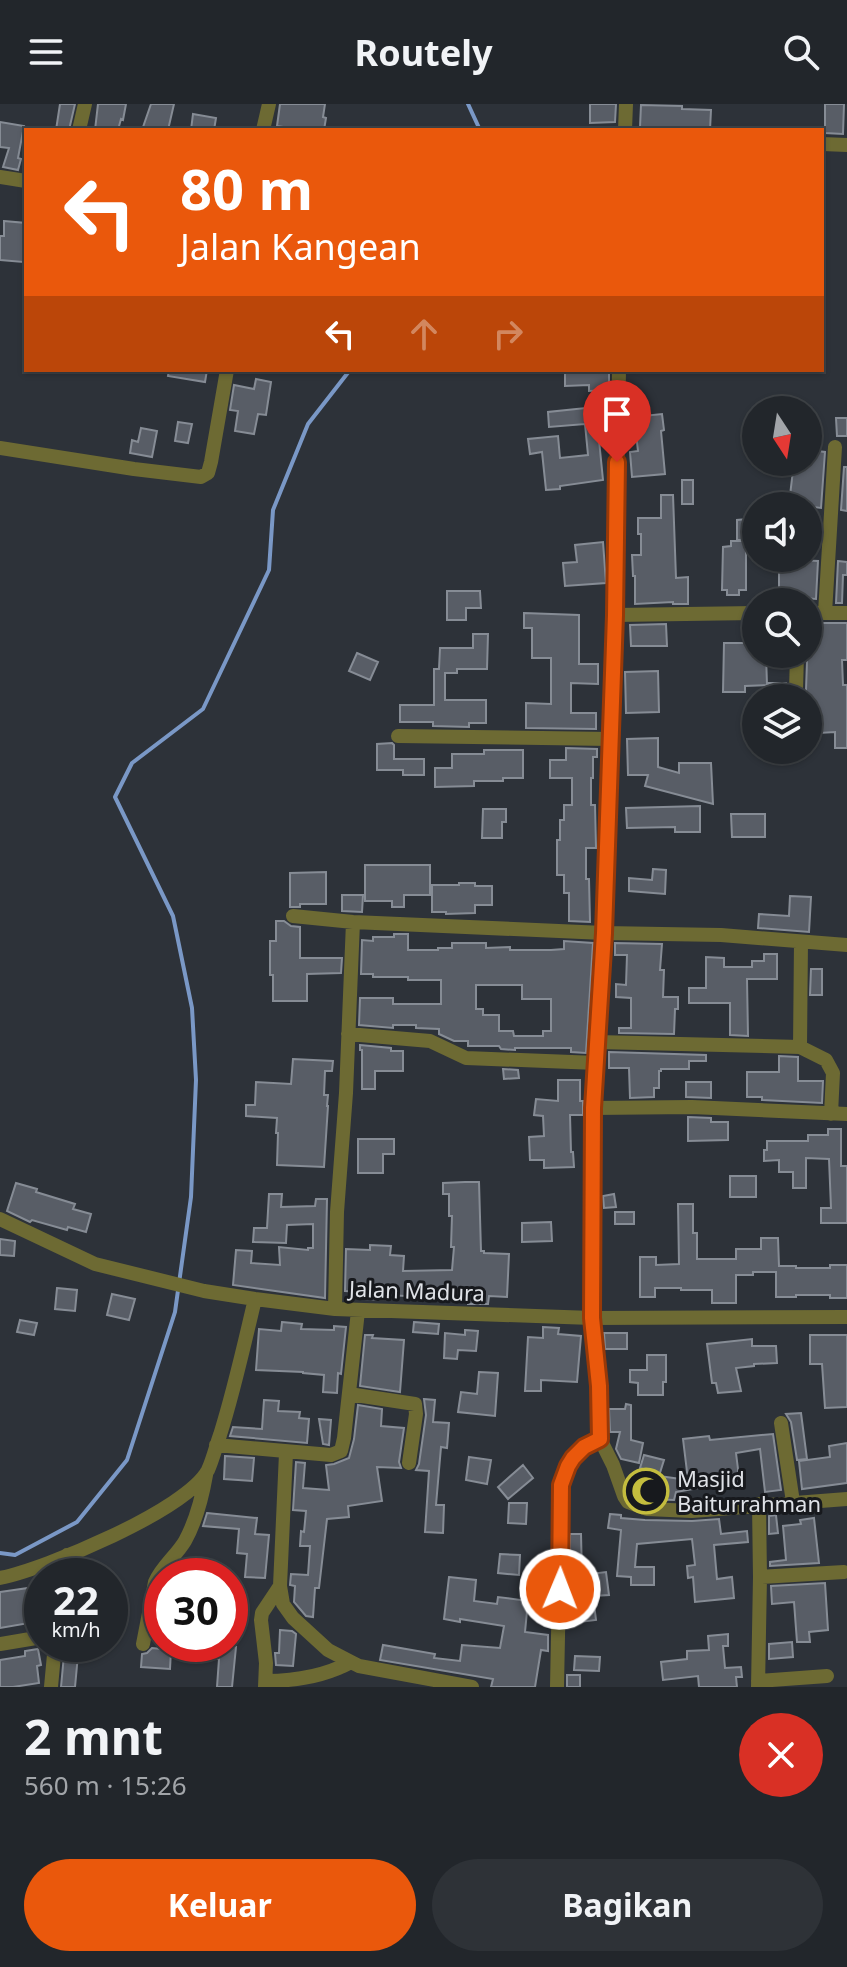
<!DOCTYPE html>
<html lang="id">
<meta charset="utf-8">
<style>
body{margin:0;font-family:"Noto Sans",sans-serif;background:#2e3237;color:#f1f3f6;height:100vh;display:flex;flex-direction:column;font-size:30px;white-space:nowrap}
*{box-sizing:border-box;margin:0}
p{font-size:26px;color:#a2a5a9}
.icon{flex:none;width:44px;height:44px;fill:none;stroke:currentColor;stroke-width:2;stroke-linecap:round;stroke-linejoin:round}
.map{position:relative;height:1583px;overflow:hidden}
.sheet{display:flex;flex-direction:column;background:#22262b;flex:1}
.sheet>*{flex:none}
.banner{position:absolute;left:24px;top:24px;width:800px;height:244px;border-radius:0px;box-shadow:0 2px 6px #0004,0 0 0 2px #3f4347;background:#ea580c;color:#fff;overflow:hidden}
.needle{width:52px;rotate:168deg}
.buttons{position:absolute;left:742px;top:292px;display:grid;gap:16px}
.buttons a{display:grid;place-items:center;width:80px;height:80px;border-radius:50%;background:#22262b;box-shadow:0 2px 6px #0004,0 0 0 2px #3f4347;font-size:40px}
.speed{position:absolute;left:24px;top:1454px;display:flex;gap:16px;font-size:40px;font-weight:700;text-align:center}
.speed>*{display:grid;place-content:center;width:104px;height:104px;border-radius:50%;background:#22262b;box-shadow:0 2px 6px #0004,0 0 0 2px #3f4347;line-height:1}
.speed small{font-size:20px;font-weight:400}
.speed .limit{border:12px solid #d22;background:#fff;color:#111}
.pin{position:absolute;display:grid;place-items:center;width:68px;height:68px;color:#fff;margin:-82px -34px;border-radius:50% 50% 50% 0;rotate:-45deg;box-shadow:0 0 8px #0007}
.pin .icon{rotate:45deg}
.me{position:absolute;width:88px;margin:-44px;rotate:1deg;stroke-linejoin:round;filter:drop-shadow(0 0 6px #0008)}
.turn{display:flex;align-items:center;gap:28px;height:168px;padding:0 24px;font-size:36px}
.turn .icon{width:104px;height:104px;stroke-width:2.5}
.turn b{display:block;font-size:56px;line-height:68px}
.lanes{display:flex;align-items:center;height:76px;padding:0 24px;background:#0003;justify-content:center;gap:40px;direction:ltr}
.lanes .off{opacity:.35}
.round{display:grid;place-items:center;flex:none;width:84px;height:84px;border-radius:42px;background:#2e3237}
.summary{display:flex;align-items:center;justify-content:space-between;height:136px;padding:0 24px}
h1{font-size:48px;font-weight:700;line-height:60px}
.button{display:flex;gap:16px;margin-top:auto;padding:16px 24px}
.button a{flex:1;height:92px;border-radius:48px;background:#ea580c;color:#fff;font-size:32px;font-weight:700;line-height:92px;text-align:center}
.button a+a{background:#2e3237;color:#f1f3f6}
header{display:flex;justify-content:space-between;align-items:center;height:104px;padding:0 24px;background:#22262b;font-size:36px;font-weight:700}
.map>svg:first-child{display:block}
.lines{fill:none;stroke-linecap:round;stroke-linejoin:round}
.stream{stroke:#7a98c6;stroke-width:4}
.building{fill:#585d66;stroke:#868c95;stroke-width:2;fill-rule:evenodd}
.street{stroke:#6d6a33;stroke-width:14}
.route-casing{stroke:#983908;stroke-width:20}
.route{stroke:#ea580c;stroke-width:14}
.labels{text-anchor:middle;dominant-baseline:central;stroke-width:6;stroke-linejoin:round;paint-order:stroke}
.street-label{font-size:22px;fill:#dfe2e7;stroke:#17191d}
.poi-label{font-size:22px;fill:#dfe2e7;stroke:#17191d;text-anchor:start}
</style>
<header><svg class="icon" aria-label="menu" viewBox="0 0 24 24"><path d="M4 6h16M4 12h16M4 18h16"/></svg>Routely<svg class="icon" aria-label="search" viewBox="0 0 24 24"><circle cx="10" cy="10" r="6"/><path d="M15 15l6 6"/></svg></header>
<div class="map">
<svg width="847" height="1583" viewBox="0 0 847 1583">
<rect width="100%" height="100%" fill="#2d3239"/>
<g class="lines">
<path class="stream" d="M468 0 480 26
M0 1449 15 1451 77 1418 127 1356 175 1208 191 1093 196 976 192 904 173 812 115 693 132 659 203 605 269 466 273 406 308 320 350 266"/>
</g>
<path class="building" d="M60 0H75L69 26H56Z
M98 0H126L123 16 121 15 118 26H95Z
M151 0H174L168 26H142Z
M280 0H325L323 13 326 14 324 26H302L277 22Z
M590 0H616L615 18 590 19Z
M825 0H844L843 30 825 29Z
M641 1 682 2V5L711 6 710 26 640 23Z
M193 10 216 14 214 26H191Z
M0 18 24 22 18 54 21 55 18 66 3 63 9 44 0 43Z
M4 117 26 119 23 158 0 156V132H4Z
M169 266H207L205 278 168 272Z
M565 266H609V286L589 287V281L565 282Z
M256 275 271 278 266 311 258 310 254 330 235 327 238 307 230 306 234 281 254 285Z
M595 303 596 322 608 321V335L599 336 603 376 560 382V385L546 386 542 348 530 350 528 335 558 332 560 354 588 351 585 320 549 323 548 308Z
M662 310 664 326 661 327 665 370 632 373 630 348 638 347 634 313Z
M836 314H847V332H837Z
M178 318 192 320 188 339 175 337Z
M141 324 157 327 152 353 130 349 132 336 138 338Z
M808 346 825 348 821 404 789 400 794 358H808Z
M844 363H847V407L841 406Z
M682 376H693V400H682Z
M661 391H673L676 474 688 473V500H673V498L635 500V472H633L632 451H641V430H638V414H661Z
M747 415V436H737V416Z
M731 437H746V486H739V491H727V486H722L723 443 731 442Z
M603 438 606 479 565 482 563 459 577 458 575 441Z
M798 456 818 457 816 495 779 492V460H798Z
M838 457 847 458V471H843L842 499H836Z
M447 487H480L481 504H466V516H447Z
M524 509 579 511V560H598V580L571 579V609H596V625L526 624V599L551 600V554H532V524H524Z
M811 519H847V556H842L843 581H847V644H835V628L819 629 818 622 808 623V594H802L806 586 808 528H811Z
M666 520 667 542H631L630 521Z
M744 527H756V550H766L767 581 745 582V588H723L724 539H744Z
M473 530H488L487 565H457V569H445V596H486V619H469V623L433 622V618H400V601H434V565H439L440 544H473Z
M357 549 378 558 370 576 349 567Z
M658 567 659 608 626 609 625 568Z
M768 579H786L787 590 790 594 768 593Z
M658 634V663L679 669V659H711L713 700 645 682 648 671H628L627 635Z
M392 639 394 641V655H424V671H403V666H377V640Z
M566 644 597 645V653H593V674H591V701H595L596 744H586V775H589L590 818 569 817V789H564V771H557V736H560V716H564V701H572V674H550V656H566Z
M484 646H523V674H503V677H474V682L435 683V664H452V650H484Z
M700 702V728H675V723L627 724 626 704Z
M483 705H506V718H502V734H482Z
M731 710H765V733H732Z
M365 761H430V791H404V803H392V797H365Z
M653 765 666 766 665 790 629 787V774L652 776Z
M326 768V800H300V803H290V769Z
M459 779H475V782H492V801H475V809L446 810V808H432V781H459Z
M342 791H363L362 808 342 807Z
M790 792 811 793 809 828 758 824 759 810 789 812Z
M276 817H284L291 822 300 823V854H342L341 869 307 870V897H273V871H270V837H276Z
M394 830H408V846H438V844H452V839H486V844L510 843V846H551L564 845V837L593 839 586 949 571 948V944H515V946L501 945 499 942H468V937H454L439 930V925L416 924V921H393V924L359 921 360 894H393V900H441V876H408V873H373V870H361L362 836 373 837V833H394ZM476 881H522V895H551V927H543V932H514L513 927H499V911H483V905H476Z
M615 839 662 840 660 866H664L663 893H678V905H675L674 930 619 929V924H631V894L616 893V880L626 881 627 851H615Z
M764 850H777V875H747L748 932 730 931V899H689V884H706V853L724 854V863H752V857H764Z
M811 865H822V891H810Z
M360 941 391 944V947H403V967H375V985H362V946H360Z
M609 948 706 951V957H689V965H661V967H659V984H654V993L630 994 629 964H609Z
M779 952 798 953V977H823L822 999 762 996V993H747V968H779Z
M293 955 333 957 332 967H325L324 991H328L327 1002H328L324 1063 277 1061 278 1029H276L277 1014 246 1012V1001H255L256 978 291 980Z
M503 965 518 966 519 974 504 975Z
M558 976H580V997H583V1011H570L571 1048H573L574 1063 544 1064V1056H530L529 1033 544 1032 543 1012 534 1011 536 995 558 997Z
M686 978H711V994L686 993Z
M688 1013 711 1014V1018H728V1036L688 1037Z
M828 1025H841V1062H847V1119H821V1104H831L829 1055 806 1054V1084H793V1068H779V1056L764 1057V1046H767V1037H808V1031H828Z
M358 1035H394V1050H383V1069H358Z
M730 1072H756V1093H730Z
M465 1078H479L481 1147H484V1149L509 1150 507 1193 489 1192 488 1200H468V1197H451V1192L406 1189V1192L387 1191V1196L365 1195V1188L345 1187 346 1145 370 1146V1141L391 1142 390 1151 404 1152 403 1167 452 1166 454 1143H451L452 1112H449V1090H443V1079Z
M16 1079 37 1085 36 1088 75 1100 73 1105 91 1110 86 1128 68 1123 67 1126 32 1116 30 1118 7 1107Z
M269 1090H282L281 1103 315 1102 316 1095H327L325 1194 233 1181 236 1146 252 1147 251 1159 280 1161 279 1143 308 1146V1144H313V1120L287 1121 286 1139 253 1138 254 1124H267Z
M614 1090 616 1103 604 1104 603 1092Z
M678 1100H693V1129H697V1155H736V1145H761V1134H778L779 1162H796V1164H830V1161H847V1194H830V1191H796V1193H776V1168H753V1171H736V1199H712V1186H681V1184H655V1193H640V1153H656V1161L679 1160Z
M615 1108H634V1120H615Z
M551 1118 552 1137 522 1138V1119Z
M0 1135 15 1137 14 1152 0 1151Z
M57 1184 77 1186 75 1207 55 1205Z
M112 1190 135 1195 129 1216 107 1211Z
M20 1216 37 1219 34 1231 17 1228Z
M282 1218 302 1220 301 1225 334 1226V1222L346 1223 341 1270 338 1269 337 1289 323 1288 324 1271 303 1269V1268L256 1266 259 1225 281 1227Z
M414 1218 439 1220 438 1230 413 1228Z
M543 1223 559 1224 558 1230 581 1232 577 1278 541 1276V1287H525L528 1233 543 1234Z
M465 1226 478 1227 476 1247 458 1246 457 1255 444 1254 445 1229 465 1231Z
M604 1229H627V1245H605Z
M365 1231H373L372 1234 404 1236 400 1288 360 1282Z
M810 1231H847V1303L825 1304 822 1260H810Z
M752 1235V1242H776L777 1259 754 1260V1262L736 1264 741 1287 718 1289 716 1279H712L707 1240Z
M647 1251H666V1278H663V1291H638V1279L630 1278V1266H647Z
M479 1268 498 1269 495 1312 458 1308 461 1288 477 1290Z
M424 1295 435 1296 433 1318 449 1319 447 1344 441 1343 436 1401H444L443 1429 425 1428 429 1367 416 1366 419 1360 426 1311Z
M264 1296 279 1297 278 1307 300 1308 299 1314 309 1315 307 1339 230 1332 233 1323 262 1325Z
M626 1300 631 1301V1336L643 1339 639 1359 621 1355 616 1345 620 1328H610L609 1305H625Z
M358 1301 382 1305 381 1322 404 1324 399 1358 401 1364 377 1363 382 1397 348 1402 349 1413 327 1415 319 1484H315L313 1513 306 1512 294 1498 295 1482 290 1481 291 1470 308 1471 310 1442H300L301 1427 304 1428 306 1407 293 1406 296 1358 305 1359 303 1384 329 1386 326 1361 334 1360 349 1354 354 1335Z
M801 1309 807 1355 797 1356 791 1318 786 1310Z
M319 1315 331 1316 329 1341 323 1340Z
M773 1330 781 1386 765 1388 760 1345 736 1349 740 1381 721 1384V1380L676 1388 674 1396 649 1395 639 1391 643 1365 640 1364 644 1351 664 1356 659 1372 688 1376 683 1335 709 1332 710 1336Z
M847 1339V1379L802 1385 799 1357 830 1353 829 1342Z
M225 1352 254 1354 252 1377 224 1375Z
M469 1353 491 1356 487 1380 466 1376Z
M523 1361 533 1374 508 1395 498 1383Z
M509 1399H527L526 1420 508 1419Z
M207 1409 257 1414 255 1430 269 1431 265 1474 245 1473 247 1450 237 1449 239 1425 203 1422Z
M610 1410 621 1411V1414L645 1416 692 1417 719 1415 721 1430 747 1427 748 1438 714 1441 717 1475 732 1473 734 1494 695 1498 693 1473 688 1474 687 1462 695 1461 692 1435 637 1440 635 1463H654V1481H631V1473L617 1472 621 1426 608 1424Z
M776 1411 778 1429 769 1430V1412Z
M814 1414 819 1459 770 1462V1458L786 1456 783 1422 801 1420 800 1416Z
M570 1430H581L582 1471 606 1468 609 1491 593 1492 596 1516 572 1519 569 1493Z
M500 1450 520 1451 519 1471 498 1469Z
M449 1473 476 1476 474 1497 497 1500 498 1493 528 1497 525 1528 548 1531V1547L541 1546 535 1583H491L493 1575 380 1556 383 1541 435 1550 434 1554 460 1557 462 1541 500 1544 504 1522 460 1515V1518L444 1515Z
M825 1479 828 1526 809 1528 810 1538H797L794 1498 772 1500 771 1482Z
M42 1482V1512L35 1513V1518L0 1524V1488Z
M280 1526 292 1527 296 1530 293 1562 276 1561 275 1549H279Z
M728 1530V1542H723L725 1564 741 1563 742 1573H736L737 1583H699L698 1572 663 1576 661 1558 687 1555V1547L709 1546 708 1532Z
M792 1538 793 1553 769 1555V1540Z
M65 1540H79L75 1583H61Z
M207 1540H221V1542L236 1543 232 1583H217L219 1555 206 1554Z
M152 1544 171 1546 170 1565 141 1563 142 1550 147 1549Z
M38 1545 41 1561 37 1562 39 1579 13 1583H0V1556L25 1552V1547Z
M575 1552 600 1553 599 1567 574 1566Z
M567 1571H580V1583H567Z"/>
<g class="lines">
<path class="street" d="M79 26 85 0
M263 26 269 0
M625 26 626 0
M822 40 847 41
M0 73 26 77
M619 266 615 511 604 829 593 1004 592 1214 599 1282 600 1335 613 1361 624 1392 628 1398 647 1405 692 1407 847 1395
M0 344 134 365 201 373 208 369 211 358 227 266
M808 509H847
M825 509 835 343
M615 511 756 509
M796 586 797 550
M398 632 610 635
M293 812 353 818 604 829 721 831 847 841
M348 930 430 937 466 954 597 959
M597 938 800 943 826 956 833 969 831 1010
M800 943 801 838
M593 1004 692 1003 847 1010
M0 1115 95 1160 204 1187 255 1195 335 1205 592 1214 847 1213
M335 1205 337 1108 346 989 353 818
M349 1290 415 1300 416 1310 409 1359
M781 1319 793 1398
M216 1341 331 1351 341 1347 344 1334 358 1207
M286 1349 280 1482 283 1500 293 1514 328 1546 351 1558 359 1562 472 1583
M64 1472 67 1451
M760 1473 844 1468
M0 1474C45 1465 187 1406 208 1366 213 1355 216 1342 220 1331 234 1287 244 1241 255 1195
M0 1540 42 1533
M143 1540 155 1478C162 1462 176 1452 185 1437 196 1417 202 1394 206 1371
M266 1577C295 1577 325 1572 351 1558
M758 1577 827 1572
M51 1583 55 1540
M265 1583 266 1559 261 1516 262 1509 280 1482
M557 1583 561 1381C570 1357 576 1347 600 1335
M758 1583 760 1473 759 1400"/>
</g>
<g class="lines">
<g class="route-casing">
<path id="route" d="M560 1485 561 1381 568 1362 573 1354 584 1343 600 1335 599 1282 592 1214 593 1004 604 829 615 511 617 358"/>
</g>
<use href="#route" class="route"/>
</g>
<defs>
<g id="mosque-ring" transform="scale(2.3)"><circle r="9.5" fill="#17191d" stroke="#c4bd3e" stroke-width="1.5"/><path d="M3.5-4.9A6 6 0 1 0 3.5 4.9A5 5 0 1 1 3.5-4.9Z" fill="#c4bd3e"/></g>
</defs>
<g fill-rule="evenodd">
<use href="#mosque-ring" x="646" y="1387"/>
</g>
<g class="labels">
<g class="street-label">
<text transform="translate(417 1186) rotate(2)">Jalan Madura</text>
</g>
<g class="poi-label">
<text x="677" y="1374">Masjid<tspan x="677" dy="25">Baiturrahman</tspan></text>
</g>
</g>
</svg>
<div class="buttons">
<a><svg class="needle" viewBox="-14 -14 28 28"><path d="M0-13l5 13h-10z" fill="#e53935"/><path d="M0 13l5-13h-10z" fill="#a2a5a9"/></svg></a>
<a><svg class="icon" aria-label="sound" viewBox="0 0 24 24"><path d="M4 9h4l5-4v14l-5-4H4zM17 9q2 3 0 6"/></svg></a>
<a><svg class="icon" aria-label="search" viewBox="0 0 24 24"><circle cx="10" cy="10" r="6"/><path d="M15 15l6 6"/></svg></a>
<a><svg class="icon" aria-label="layers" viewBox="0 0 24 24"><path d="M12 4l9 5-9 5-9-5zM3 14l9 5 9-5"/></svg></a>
</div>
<div class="speed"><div>22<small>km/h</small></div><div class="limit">30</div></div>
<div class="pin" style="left:617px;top:358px;background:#d93025"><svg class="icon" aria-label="arrive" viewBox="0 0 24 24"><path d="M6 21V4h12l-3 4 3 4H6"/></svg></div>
<svg class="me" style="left:560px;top:1485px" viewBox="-20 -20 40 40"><circle r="17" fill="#ea580c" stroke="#fff" stroke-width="3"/><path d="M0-11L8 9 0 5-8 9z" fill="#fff"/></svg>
<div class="banner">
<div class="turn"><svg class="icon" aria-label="left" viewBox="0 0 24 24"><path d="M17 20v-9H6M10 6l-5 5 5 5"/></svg><div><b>80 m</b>Jalan Kangean</div></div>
<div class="lanes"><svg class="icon" aria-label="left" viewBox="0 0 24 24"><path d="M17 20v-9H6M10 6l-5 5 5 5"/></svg><svg class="icon off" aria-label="ahead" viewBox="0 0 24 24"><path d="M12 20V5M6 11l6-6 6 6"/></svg><svg class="icon off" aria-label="right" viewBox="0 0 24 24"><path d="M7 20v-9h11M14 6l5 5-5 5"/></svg></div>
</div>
</div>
<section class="sheet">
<div class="summary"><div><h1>2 mnt</h1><p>560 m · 15:26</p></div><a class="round" style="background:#d93025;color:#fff"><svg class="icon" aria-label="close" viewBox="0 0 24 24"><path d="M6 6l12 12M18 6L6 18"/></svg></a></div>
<div class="button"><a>Keluar</a><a>Bagikan</a></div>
</section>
